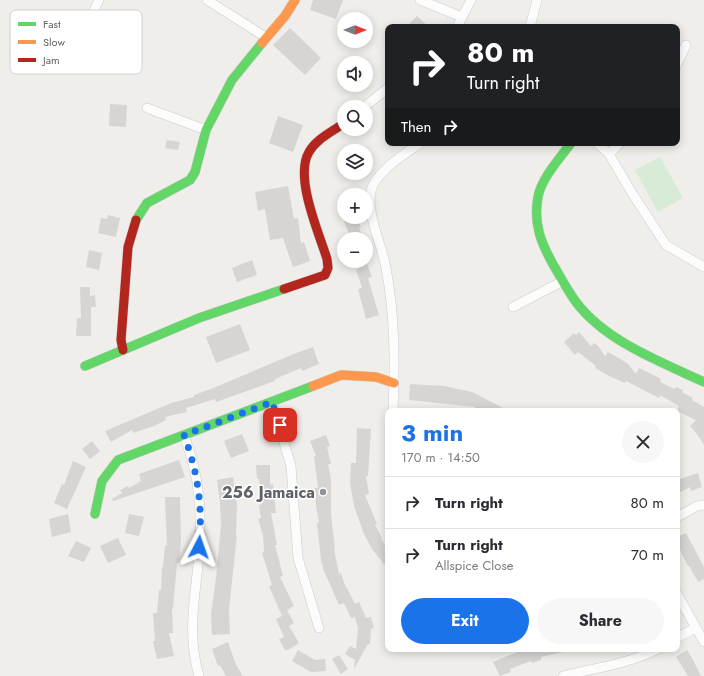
<!DOCTYPE html>
<meta charset="utf-8">
<style>
body{margin:0;font-family:Jost,sans-serif;background:#f7f7f7;color:#2b2b33;height:100vh;display:flex;flex-direction:column;font-size:15px;white-space:nowrap}
*{box-sizing:border-box;margin:0}
p{font-size:13px;color:#7c7c81}
.icon{flex:none;width:22px;height:22px;fill:none;stroke:currentColor;stroke-width:2;stroke-linecap:round;stroke-linejoin:round}
.map{position:relative;flex:1;overflow:hidden}
.panel{position:absolute;left:385px;top:408px;width:295px;height:244px;display:flex;flex-direction:column;background:#fff;border-radius:8px;box-shadow:0 2px 10px #0003}
.panel>*{flex:none}
.guide{position:absolute;left:385px;top:24px;width:295px;height:122px;border-radius:8px;box-shadow:0 2px 10px #0003;background:#202124;color:#fff;overflow:hidden}
.needle{width:26px;rotate:90deg}
.buttons{position:absolute;left:337px;top:12px;display:grid;gap:8px}
.buttons a{display:grid;place-items:center;width:36px;height:36px;border-radius:50%;background:#fff;box-shadow:0 2px 10px #0003;font-size:20px}
.pin{position:absolute;display:grid;place-items:center;width:34px;height:34px;color:#fff;margin:-17px;border-radius:8px;box-shadow:0 2px 6px #0006}
.me{position:absolute;width:44px;margin:-22px;rotate:4deg;stroke-linejoin:round;filter:drop-shadow(0 0 3px #0008)}
.turn{display:flex;align-items:center;gap:14px;height:84px;padding:0 16px;font-size:18px}
.turn .icon{width:52px;height:52px;stroke-width:2.5}
.turn b{display:block;font-size:28px;line-height:34px}
.then{display:flex;align-items:center;height:38px;padding:0 16px;background:#0003;gap:8px;font-size:15px}
.round{display:grid;place-items:center;flex:none;width:42px;height:42px;border-radius:21px;background:#f7f7f7}
.summary{display:flex;align-items:center;justify-content:space-between;height:68px;padding:0 16px}
h1{font-size:24px;font-weight:700;line-height:30px;color:#1a73e8}
.action{display:flex;gap:8px;margin-top:auto;padding:8px 16px}
.action a{flex:1;height:46px;border-radius:24px;background:#1a73e8;color:#fff;font-size:16px;font-weight:700;line-height:46px;text-align:center}
.action a+a{background:#f7f7f7;color:#2b2b33}
ul{padding:0;list-style:none}
li{display:flex;align-items:center;gap:12px;height:52px;padding:0 16px;border-top:1px solid #e1e1e2}
li div{flex:1}
li b{display:block;font-size:15px}
li em{font-style:normal}
.map>svg:first-child{display:block}
.green{fill:#d8ebd6}
.building{fill:#d6d5d3}
.lines{fill:none;stroke-linecap:round;stroke-linejoin:round}
.street-casing{stroke:#cbcccc;stroke-width:10}
.fast-casing{stroke:#cacacb;stroke-width:10}
.slow-casing{stroke:#cacacb;stroke-width:10}
.jam-casing{stroke:#cacacb;stroke-width:10}
.street{stroke:#fdfcfc;stroke-width:9}
.fast{stroke:#63d668;stroke-width:9}
.slow{stroke:#ff974d;stroke-width:9}
.jam{stroke:#b3261e;stroke-width:9}
.route{stroke:#1a73e8;stroke-width:7;stroke-dasharray:0 12.6}
.poi-dot{fill:#919496;stroke:#fff;stroke-width:1.5}
.labels{text-anchor:middle;dominant-baseline:central;stroke-width:3;stroke-linejoin:round;paint-order:stroke}
.poi-label{font-size:16px;font-weight:bold;fill:#5f6368;stroke:#fff;text-anchor:end}
.key{fill:#fff;stroke:#cfd0d2;stroke-width:1}
.key-label{font-size:11px;fill:#5f6368}
</style>
<div class="map">
<svg width="704" height="676" viewBox="0 0 704 676">
<rect width="100%" height="100%" fill="#efeeea"/>
<path class="green" d="M660 157 683 198 658 212 635 170Z"/>
<path class="building" d="M313 0H343L336 19 310 10Z
M417 16 429 27H406Z
M290 28 321 58 305 75 273 45Z
M110 104 127 105 126 127 109 126Z
M278 116 303 125 293 152 269 143Z
M167 140 180 142 178 150 165 148Z
M288 186 294 219 298 218 301 243 304 242 310 261 293 267 283 238 270 240 265 209 258 211 255 192Z
M108 215 120 218 116 237 98 233 101 218 107 219Z
M357 217 361 227 359 228 364 239H351L344 221Z
M89 250 102 253 99 270 86 267Z
M252 260 257 275 237 282 232 268Z
M355 261H366L372 277 368 278 379 315 366 319 358 289 362 288 356 270 358 269Z
M80 287H90V296L95 295 96 307H91V336H76L77 318H81Z
M240 324 250 350 216 363 206 337Z
M579 332 591 346 594 343 598 346 605 356 608 352 622 360 628 364 636 374 639 368 661 379 660 382 674 389 676 387 683 390 682 392 693 398 692 400 704 407V445L697 434 690 426 696 420 677 411 679 406 660 395 659 398 626 381 625 383 609 376 595 368 596 366 578 352 575 355 564 342 574 333 576 335Z
M313 347 319 364 302 371 301 368 275 379V381L216 402 215 399 186 408 187 412 165 417 166 420 154 426 133 433 132 430 111 442 105 431 171 403 194 397V395L211 389 291 355Z
M410 384 444 386 472 392 509 411H479L474 409 475 407 409 400Z
M357 428 371 429 368 476H366L369 494 365 495 377 524 375 525 382 538 381 539 388 549V569L372 549 364 534 354 506 350 483 351 463H356Z
M242 434 249 451 231 458 224 441Z
M326 435 330 446 327 447 331 464H328L331 480V514L335 549H334L339 574 341 573 346 588H347L355 604 359 602 366 618 371 617 374 628 371 629 370 644H368L354 669 355 660 345 654 350 646 356 649 358 628 355 617 351 618 344 603 339 605 324 571 321 560 317 523 319 522 316 506 315 488H318L314 456H316L310 441Z
M92 441 100 451 90 459 82 449Z
M179 460 185 477 113 501 112 499 122 493 120 490 128 486 129 488 141 481 139 474Z
M73 461 86 467 67 509 54 503 62 484 64 485Z
M256 465H270V485L273 484 276 513H271L277 545H275L283 576 280 577 294 606 287 610 294 623 289 626 299 643 288 650H285L279 639 284 637 276 619 282 616 269 586 272 585 262 553 264 552 263 535 258 519 261 518 259 505 262 504 259 479H257Z
M698 473 702 487 691 491 690 487 677 494V480Z
M233 477 237 504 236 535H237L229 609 230 634 212 635 211 614 216 578 221 525 220 502 217 480Z
M165 497H180L181 540 179 563H177L173 609H172L173 633H169L174 656 157 659 153 641H155L153 613H157L159 590H161L162 567H163L165 545 167 546Z
M68 514 71 532 52 537 49 519Z
M129 514 144 517 139 536 125 533Z
M686 533 704 567V579L698 582 689 566H688L677 544V537Z
M118 538 126 555 108 563 100 546Z
M76 541 91 548 84 562 68 556Z
M228 642 236 665 243 676H226L220 665 218 666 212 649Z
M525 649H562L563 652 541 657V660L532 663 531 661 510 669 511 672 500 676 493 662Z
M298 650 315 660 325 659 326 671 311 672 292 661Z
M687 650 692 658 701 676H688L676 657Z
M339 655 348 669 341 674 332 659Z"/>
<g class="lines">
<g class="street-casing">
<path id="street" d="M207 0 267 38
M420 0 462 17
M93 12 99 0
M457 27 471 0
M530 27 537 0
M677 64 686 45
M364 107 388 88
M147 108 206 130
M597 143 609 154 632 193 666 245 704 267
M609 154 620 143
M513 307 563 281
M272 402 291 466 298 558 319 628
M393 411C395 363 395 315 386 268 382 245 366 214 371 191 375 172 405 154 420 143
M184 435C196 468 201 495 200 531 200 582 184 624 199 676
M677 517 697 506 704 505
M677 594 704 642
M677 638 695 628
M563 676C595 668 628 664 658 649"/>
</g>
<g class="fast-casing">
<path id="fast" d="M571 143C560 158 541 179 538 197 533 224 541 243 554 266 561 278 568 291 576 302 605 341 661 362 704 382
M136 220 147 203 190 180 195 172 206 130 232 80 262 43
M85 366 199 318 284 289
M95 514 102 481 118 460 313 386"/>
</g>
<g class="slow-casing">
<path id="slow" d="M262 43 285 16 295 0
M313 386 341 375 376 377 394 383"/>
</g>
<g class="jam-casing">
<path id="jam" d="M284 289 325 275 328 268 327 259C319 233 294 177 309 152 316 139 332 132 344 123
M123 350 121 340 128 247 136 220"/>
</g>
<use href="#street" class="street"/>
<use href="#fast" class="fast"/>
<use href="#slow" class="slow"/>
<use href="#jam" class="jam"/>
</g>
<g class="lines">
<path class="route" d="M199 547C203 507 198 473 184 435L272 402 280 425"/>
</g>
<circle class="poi-dot" cx="323" cy="492" r="4"/>
<g class="labels">
<g class="poi-label">
<text x="315" y="492">256 Jamaica</text>
</g>
</g>
<rect x="10" y="10" width="132" height="64" rx="6" class="key"/>
<rect x="18" y="22" width="18" height="4" fill="#63d668"/>
<rect x="18" y="40" width="18" height="4" fill="#ff974d"/>
<rect x="18" y="58" width="18" height="4" fill="#b3261e"/>
<g class="key-label">
<text x="43" y="28">Fast</text>
<text x="43" y="46">Slow</text>
<text x="43" y="64">Jam</text>
</g>
</svg>
<div class="buttons">
<a><svg class="needle" viewBox="-14 -14 28 28"><path d="M0-13l5 13h-10z" fill="#e53935"/><path d="M0 13l5-13h-10z" fill="#7c7c81"/></svg></a>
<a><svg class="icon" aria-label="sound" viewBox="0 0 24 24"><path d="M4 9h4l5-4v14l-5-4H4zM17 9q2 3 0 6"/></svg></a>
<a><svg class="icon" aria-label="search" viewBox="0 0 24 24"><circle cx="10" cy="10" r="6"/><path d="M15 15l6 6"/></svg></a>
<a><svg class="icon" aria-label="layers" viewBox="0 0 24 24"><path d="M12 4l9 5-9 5-9-5zM3 14l9 5 9-5"/></svg></a>
<a>+</a>
<a>−</a>
</div>
<div class="pin" style="left:280px;top:425px;background:#d93025"><svg class="icon" aria-label="arrive" viewBox="0 0 24 24"><path d="M6 21V4h12l-3 4 3 4H6"/></svg></div>
<svg class="me" style="left:199px;top:547px" viewBox="-20 -20 40 40"><path d="M0-17L14 15 0 8-14 15z" fill="#1a73e8" stroke="#fff" stroke-width="4"/></svg>
<div class="guide">
<div class="turn"><svg class="icon" aria-label="right" viewBox="0 0 24 24"><path d="M7 20v-9h11M14 6l5 5-5 5"/></svg><div><b>80 m</b>Turn right</div></div>
<div class="then">Then<svg class="icon" aria-label="right" viewBox="0 0 24 24"><path d="M7 20v-9h11M14 6l5 5-5 5"/></svg></div>
</div>
<section class="panel">
<div class="summary"><div><h1>3 min</h1><p>170 m · 14:50</p></div><a class="round"><svg class="icon" aria-label="close" viewBox="0 0 24 24"><path d="M6 6l12 12M18 6L6 18"/></svg></a></div>
<ul>
<li><svg class="icon" aria-label="right" viewBox="0 0 24 24"><path d="M7 20v-9h11M14 6l5 5-5 5"/></svg><div><b>Turn right</b></div><em>80 m</em></li>
<li><svg class="icon" aria-label="right" viewBox="0 0 24 24"><path d="M7 20v-9h11M14 6l5 5-5 5"/></svg><div><b>Turn right</b><p>Allspice Close</p></div><em>70 m</em></li>
</ul>
<div class="action"><a>Exit</a><a>Share</a></div>
</section>
</div>
